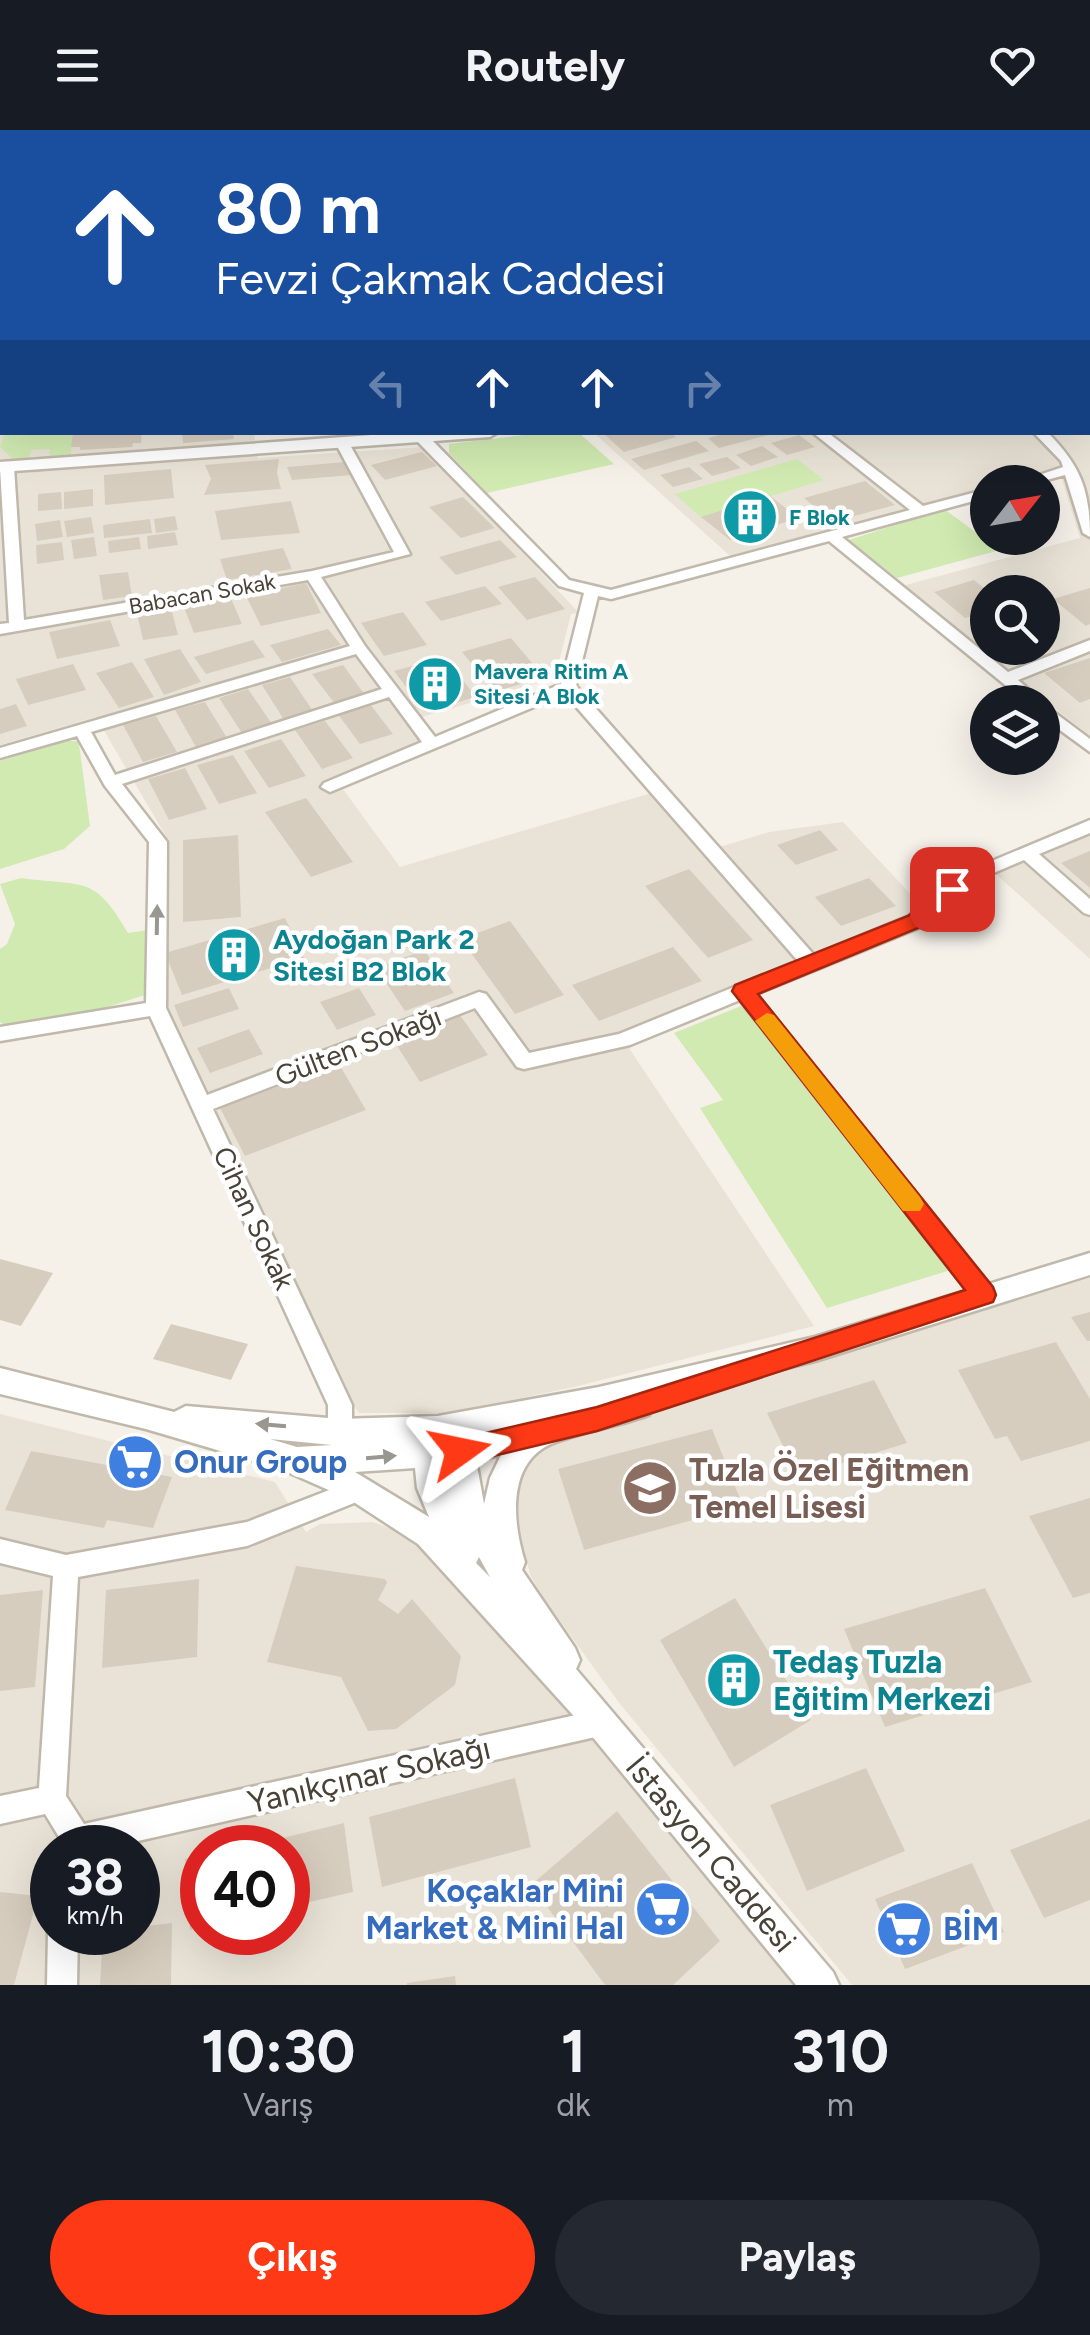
<!DOCTYPE html>
<html lang="tr">
<meta charset="utf-8">
<style>
body{margin:0;font-family:Figtree,sans-serif;background:#242831;color:#f1f3f6;height:100vh;display:flex;flex-direction:column;font-size:38px;white-space:nowrap}
*{box-sizing:border-box;margin:0}
p{font-size:32px;color:#9ea1a6}
.icon{flex:none;width:55px;height:55px;fill:none;stroke:currentColor;stroke-width:2;stroke-linecap:round;stroke-linejoin:round}
.map{position:relative;height:1855px;overflow:hidden}
.details{display:flex;flex-direction:column;background:#171b24;flex:1}
.details>*{flex:none}
.banner{position:absolute;left:0px;top:0px;width:1090px;height:305px;box-shadow:0 10px 40px #0002;background:#1a4fa0;color:#fff;overflow:hidden}
.needle{width:65px;rotate:59deg}
.controls{position:absolute;left:970px;top:335px;display:grid;gap:20px}
.controls a{display:grid;place-items:center;width:90px;height:90px;border-radius:50%;background:#171b24;box-shadow:0 10px 40px #0002;font-size:50px}
.speed{position:absolute;left:30px;top:1695px;display:flex;gap:20px;font-size:50px;font-weight:700;text-align:center}
.speed>*{display:grid;place-content:center;width:130px;height:130px;border-radius:50%;background:#171b24;box-shadow:0 10px 40px #0002;line-height:1}
.speed small{font-size:25px;font-weight:400}
.speed .limit{border:15px solid #d22;background:#fff;color:#111}
.pin{position:absolute;display:grid;place-items:center;width:85px;height:85px;color:#fff;margin:-42px;border-radius:20px;box-shadow:0 5px 15px #0006}
.me{position:absolute;width:110px;margin:-55px;rotate:78deg;stroke-linejoin:round;filter:drop-shadow(0 0 8px #0008)}
.turn{display:flex;align-items:center;gap:35px;height:210px;padding:0 50px;font-size:45px}
.turn .icon{width:130px;height:130px;stroke-width:2.5}
.turn b{display:block;font-size:70px;line-height:85px}
.lanes{display:flex;align-items:center;height:95px;padding:0 50px;background:#0003;justify-content:center;gap:50px;direction:ltr}
.lanes .off{opacity:.35}
.eta{display:flex;justify-content:space-evenly;align-items:center;height:170px;text-align:center}
.eta b{font-size:60px;font-weight:700;line-height:70px}
.cta{display:flex;gap:20px;margin-top:auto;padding:20px 50px}
.cta a{flex:1;height:115px;border-radius:60px;background:#fe3916;color:#fff;font-size:40px;font-weight:700;line-height:115px;text-align:center}
.cta a+a{background:#242831;color:#f1f3f6}
header{display:flex;justify-content:space-between;align-items:center;height:130px;padding:0 50px;background:#171b24;font-size:45px;font-weight:700}
.map>svg:first-child{display:block}
.residential{fill:#e9e3d7;fill-rule:evenodd}
.green{fill:#d0eab1}
.building{fill:#d7cdbe}
.lines{fill:none;stroke-linecap:round;stroke-linejoin:round}
.minor-casing{stroke:#c0b9ab;stroke-width:5}
.tertiary-casing{stroke:#c0b9ab;stroke-width:5}
.minor{fill:#fff;fill-rule:evenodd}
.tertiary{fill:#fff;fill-rule:evenodd}
.oneway{fill:#9a9791}
.route{fill:#fe3916;stroke:#a5250e;stroke-width:2.5}
.slow{fill:#f59e0b}
.labels{text-anchor:middle;dominant-baseline:central;stroke-width:9;stroke-linejoin:round;paint-order:stroke}
.far-culture-label{font-size:22px;font-weight:bold;fill:#0d838f;stroke:#fff;text-anchor:start}
.far-street-label{font-size:22px;fill:#484237;stroke:#fff}
.culture-label{font-size:28px;font-weight:bold;fill:#0d838f;stroke:#fff;text-anchor:start}
.street-label{font-size:28px;fill:#484237;stroke:#fff}
.near-shop-label{font-size:32px;font-weight:bold;fill:#366cbe;stroke:#fff;text-anchor:start}
.near-education-label{font-size:32px;font-weight:bold;fill:#785e54;stroke:#fff;text-anchor:start}
.near-culture-label{font-size:32px;font-weight:bold;fill:#0d838f;stroke:#fff;text-anchor:start}
.near-street-label{font-size:32px;fill:#484237;stroke:#fff}
</style>
<header><svg class="icon" aria-label="menu" viewBox="0 0 24 24"><path d="M4 6h16M4 12h16M4 18h16"/></svg>Routely<svg class="icon" aria-label="heart" viewBox="0 0 24 24"><path d="M12 20l-8-8c-3-5 5-10 8-4 3-6 11-1 8 4z"/></svg></header>
<div class="map">
<svg width="1090" height="1855" viewBox="0 0 1090 1855">
<rect width="100%" height="100%" fill="#f5f1e9"/>
<path class="residential" d="M0 0 67 2H2V302L254 303 258 328 424 317 579 483 571 484 555 548 422 587 441 613 340 655 400 737 665 659 713 719 769 702 843 692 919 773 915 790 625 912 814 1196 574 1257 450 1283H359L354 1276 197 952 167 874 168 710 96 587 0 615Z
M1005 0H1090V606L902 456 1080 408 1059 340 1012 352H988L987 359 731 427 594 303 1088 302V2H996ZM988 462H1042V518H988Z
M1090 705V829L996 744Z
M1090 1148V1855H852L620 1574 547 1473 531 1447 508 1370 515 1348 536 1322 564 1308Z
M0 1284 275 1352 306 1402 320 1394 373 1392 400 1402 425 1419 603 1613 794 1855H0ZM52 1718H138V1802H52ZM202 1718H288V1802H202Z"/>
<path class="green" d="M5 303H72L71 325 49 326 50 319 31 320 29 328 13 329 0 317Z
M541 303H579L614 334 487 363 449 323V314Z
M797 329 824 350 701 387 675 364Z
M944 379 1000 420 897 448 849 410Z
M67 611H78L80 621 90 696 64 719 0 739V631Z
M21 748C85 757 94 744 128 803L148 800 145 865 95 881 4 895 0 892V819L7 814 15 794 0 754Z
M746 874 954 1139 827 1178 700 978 723 970 674 903Z"/>
<path class="building" d="M73 302H142L141 313H133L132 317 80 320V317H71Z
M182 302H233L234 309 183 313Z
M614 302H670L676 307 624 322 605 305Z
M729 302H771L772 304 719 318 708 308Z
M799 305 815 317 787 325 771 313Z
M696 311 709 321 644 340 631 329Z
M762 316 778 327 751 336 736 325Z
M422 322 437 336 385 350 371 335Z
M727 327 741 338 712 346 699 334Z
M279 329 277 343 281 359 204 365 211 349 205 335Z
M346 332 352 345 292 350 287 337Z
M689 337 703 349 673 357 660 345Z
M171 339 174 368 105 375 104 345Z
M865 351 895 375 832 392 804 368Z
M93 359V376L64 379V362Z
M61 362 62 379 38 381V364Z
M769 365 798 388 730 410 701 387Z
M463 367 495 398 461 408 429 377Z
M291 371 300 403 221 410 215 381Z
M175 386 178 400 156 403 154 389Z
M91 387 94 403 67 407 64 391Z
M150 389 152 403 104 408 103 395Z
M60 390 63 407 37 411 35 394Z
M175 402 178 415 148 419 147 406Z
M94 407 97 426 74 429 71 410Z
M139 407 141 419 109 423 108 411Z
M500 410 517 427 456 445 439 427Z
M62 412 64 430 37 434 36 415Z
M283 418 292 439 227 450 220 429Z
M128 442 132 466 103 470 99 445Z
M535 447 565 479 527 490 498 457Z
M974 450 988 461V481L965 488 934 462Z
M306 453 321 483 261 496 246 466Z
M485 456 502 474 441 491 425 472Z
M1090 458V494L1086 496 1053 469Z
M230 466 242 494 194 503 183 475Z
M171 478 178 505 143 510 137 484Z
M403 482 427 515 384 526 361 493Z
M110 490 120 516 57 529 49 502Z
M328 499 341 515 282 532 270 515Z
M511 508 544 547 494 562 462 522Z
M253 510 265 527 206 544 194 527Z
M180 519 201 552 164 565 144 529Z
M445 527 476 567 425 582 394 541Z
M1090 528V569L1080 573 1044 543Z
M132 532 154 567 119 578 96 543Z
M73 534 86 560 28 575 16 549Z
M343 535 365 565 335 574 312 544Z
M290 547 313 581 284 590 262 555Z
M248 559 272 594 242 603 219 568Z
M205 572 227 608 196 617 175 580Z
M16 574 27 596 0 604V579Z
M370 574 393 604 360 614 337 583Z
M156 586 177 622 143 632 123 595Z
M325 591 353 628 322 639 295 600Z
M281 609 306 646 269 658 244 621Z
M233 625 257 663 219 674 197 635Z
M185 638 207 679 169 690 148 649Z
M306 668 353 732 311 747 265 682Z
M820 700 838 720 796 735 777 715Z
M238 705 241 787 183 792V710Z
M1090 721V758L1061 733Z
M689 739 753 810 708 828 645 756Z
M869 748 896 776 841 796 815 767Z
M285 788 304 828 182 865 165 823Z
M510 791 564 865 515 884 461 809Z
M673 817 702 851 599 891 572 855Z
M424 820 454 863 405 881 376 838Z
M229 858 239 879 183 897 174 875Z
M359 858 376 885 337 900 320 872Z
M460 885 488 925 420 952 394 911Z
M249 899 263 924 210 943 197 918Z
M339 934 366 980 245 1026 220 978Z
M0 1129 53 1143 21 1196 0 1190Z
M1090 1182V1211H1087L1071 1187Z
M171 1194 248 1214 231 1250 153 1229Z
M1056 1212 1090 1269V1311L1021 1331 1007 1306 995 1309 958 1240Z
M874 1250 907 1313 798 1347 767 1283Z
M712 1299 743 1376 584 1420 558 1339Z
M31 1321 172 1347 153 1398 107 1390 104 1398 5 1380Z
M1090 1368V1463L1073 1468 1029 1386Z
M296 1436 385 1449 387 1453 378 1470 398 1484 412 1469 461 1526 455 1555 396 1599 368 1601 341 1547 267 1532Z
M199 1449 197 1527 102 1538 106 1460Z
M985 1458 1032 1552 885 1597 844 1499Z
M43 1460 35 1557 0 1561V1465Z
M735 1468 811 1590 734 1637 660 1510Z
M866 1638 905 1721 807 1761 770 1675Z
M515 1648 531 1717 382 1757 369 1687Z
M617 1681 720 1811 673 1855H605L531 1755Z
M1090 1689V1770L1044 1788 1010 1720Z
M344 1693 353 1762 288 1777V1718H242Z
M202 1725V1797L190 1800 185 1729Z
M972 1733 1004 1802 905 1839 875 1769Z
M0 1762 38 1766 14 1855H0Z
M172 1793 171 1855H100L103 1802H138V1797Z
M455 1846 456 1855H407V1853Z"/>
<g class="lines">
<g class="minor-casing">
<path id="minor" d="M44 0H54L55 2H45Z
M827 0H840L841 2H829Z
M1047 0H1059L1060 2H1049Z
M1088 23H1090V31L1088 30Z
M1088 65H1090V73H1088Z
M1088 120H1090V128H1088Z
M812 302H827L923 376 988 359V367L842 407 1008 542 1090 510V521L1018 550 1043 572H1026L829 411 611 469 598 466 576 556 814 825 909 786 956 746 1090 690V703L1039 724 1090 769V785L1084 783 1024 730 968 754 923 796 756 864 995 1165 992 1172 984 1174 976 1172 740 870 630 915 524 939 517 937 475 878 213 979 352 1275V1302L349 1310 340 1313 331 1310 328 1302V1275L150 886 0 911V897L146 873 149 712 105 656 77 606 0 628V618L350 516 308 450 0 504V494L9 493 0 337 7 333 14 337 24 490 312 441 394 422 337 316 349 313 410 424 321 447 365 516 435 607 561 554 584 463 559 456 418 312V306H428L569 450 611 460 910 380ZM356 524 382 559 115 645 91 602ZM565 564 798 831 619 904 529 923 486 864 479 862 207 965 166 878 167 712 122 654 389 567 422 612 324 653 321 657 330 662Z
M1033 302H1047C1080 335 1090 359 1090 407L1083 403 1065 345 1039 352H1018L1063 337 1061 331Z
M1042 573 1090 609V622L1042 587Z
M360 1348 369 1351 372 1359 369 1367 247 1416 78 1447 66 1666 84 1694 603 1579 613 1583 617 1593 613 1603 107 1718H61L62 1712 45 1684 0 1694V1666L39 1658 53 1446 0 1433V1409L66 1425 247 1392Z
M52 1792V1802H78L77 1855H47L48 1802Z"/>
</g>
<g class="tertiary-casing">
<path id="tertiary" d="M0 13H2V21H0Z
M1088 222H1090V232H1088Z
M2 248V259L0 260V249Z
M413 302H498L490 307 0 342V332Z
M1090 1123V1145L815 1231 650 1271 653 1276 649 1285C617 1297 582 1301 551 1314 506 1334 513 1394 525 1432L522 1440 575 1518 580 1530 576 1539 833 1842 839 1855H796L591 1605 418 1414 349 1369 281 1339 146 1299 0 1264V1238L174 1282 186 1276 340 1289 438 1286 599 1257 815 1207ZM270 1309 332 1315 297 1317ZM501 1325 490 1348 484 1374 476 1330ZM415 1338 417 1358 429 1387 355 1342ZM479 1427 490 1447 476 1433Z"/>
</g>
<use href="#minor" class="minor"/>
<use href="#tertiary" class="tertiary"/>
</g>
<defs><path id="oneway-solid" d="M-6-.8H1V-3.2L6.5 0L1 3.2V.8H-6Z" transform="scale(2.5)"/></defs>
<g class="oneway">
<use href="#oneway-solid" transform="translate(157 790) rotate(-89)"/>
<use href="#oneway-solid" transform="translate(271 1295) rotate(-175)"/>
<use href="#oneway-solid" transform="translate(381 1327) rotate(-5)"/>
</g>
<path class="route" d="M952 752 960 754 963 759 960 764 923 796 758 864 993 1157 996 1165 993 1172 597 1301 460 1334 450 1330 446 1321 450 1312 460 1309 597 1277 965 1160 732 861 735 855 908 786Z"/>
<path class="slow" d="M767 883 774 885 920 1067 924 1074 920 1081H903L759 896 755 891Z"/>
<defs>
<g id="building-disc" transform="scale(2.875)"><circle r="9.5" fill="#0f9aa8" stroke="#fff"/><path d="M-4-6H4V6H1V3H-1V6H-4ZM-2.5-4.3h1.7v1.8h-1.7ZM.8-4.3h1.7v1.8H.8ZM-2.5-1h1.7V.8h-1.7ZM.8-1h1.7V.8H.8Z" fill="#fff"/></g>
<g id="supermarket-disc" transform="scale(2.875)"><circle r="9.5" fill="#3f7fe0" stroke="#fff"/><path d="M-6-5.5h2.5l.6 2H6L4.5 2H-2.5L-4.4-4H-6ZM-1.5 3.2a1.3 1.3 0 1 0 .1 0ZM3 3.2a1.3 1.3 0 1 0 .1 0Z" fill="#fff"/></g>
<g id="school-disc" transform="scale(2.875)"><circle r="9.5" fill="#8d6e63" stroke="#fff"/><path d="M0-5L7-2L0 1L-7-2ZM-4 1L0 2.5L4 1V4Q0 6-4 4Z" fill="#fff"/></g>
</defs>
<g fill-rule="evenodd">
<use href="#building-disc" x="750" y="387"/>
<use href="#building-disc" x="435" y="554"/>
<use href="#building-disc" x="234" y="825"/>
<use href="#supermarket-disc" x="135" y="1332"/>
<use href="#school-disc" x="650" y="1358"/>
<use href="#building-disc" x="734" y="1550"/>
<use href="#supermarket-disc" x="663" y="1779"/>
<use href="#supermarket-disc" x="904" y="1799"/>
</g>
<g class="labels">
<g class="far-culture-label">
<text x="789" y="387">F Blok</text>
<text x="474" y="541">Mavera Ritim A<tspan x="474" dy="25">Sitesi A Blok</tspan></text>
</g>
<g class="far-street-label">
<text transform="translate(202 464) rotate(-10)">Babacan Sokak</text>
</g>
<g class="culture-label">
<text x="273" y="809">Aydoğan Park 2<tspan x="273" dy="32">Sitesi B2 Blok</tspan></text>
</g>
<g class="street-label">
<text transform="translate(358 916) rotate(-21)">Gülten Sokağı</text>
<text transform="translate(254 1088) rotate(65)">Cihan Sokak</text>
</g>
<g class="near-shop-label">
<text x="174" y="1332">Onur Group</text>
<text x="624" y="1761" text-anchor="end">Koçaklar Mini<tspan x="624" dy="37">Market &amp; Mini Hal</tspan></text>
<text x="943" y="1799">BİM</text>
</g>
<g class="near-education-label">
<text x="689" y="1340">Tuzla Özel Eğitmen<tspan x="689" dy="37">Temel Lisesi</tspan></text>
</g>
<g class="near-culture-label">
<text x="773" y="1532">Tedaş Tuzla<tspan x="773" dy="37">Eğitim Merkezi</tspan></text>
</g>
<g class="near-street-label">
<text transform="translate(369 1645) rotate(-13)">Yanıkçınar Sokağı</text>
<text transform="translate(711 1724) rotate(50)">İstasyon Caddesi</text>
</g>
</g>
</svg>
<div class="controls">
<a><svg class="needle" viewBox="-14 -14 28 28"><path d="M0-13l5 13h-10z" fill="#e53935"/><path d="M0 13l5-13h-10z" fill="#9ea1a6"/></svg></a>
<a><svg class="icon" aria-label="search" viewBox="0 0 24 24"><circle cx="10" cy="10" r="6"/><path d="M15 15l6 6"/></svg></a>
<a><svg class="icon" aria-label="layers" viewBox="0 0 24 24"><path d="M12 4l9 5-9 5-9-5zM3 14l9 5 9-5"/></svg></a>
</div>
<div class="speed"><div>38<small>km/h</small></div><div class="limit">40</div></div>
<div class="pin" style="left:952px;top:759px;background:#d93025"><svg class="icon" aria-label="arrive" viewBox="0 0 24 24"><path d="M6 21V4h12l-3 4 3 4H6"/></svg></div>
<svg class="me" style="left:460px;top:1321px" viewBox="-20 -20 40 40"><path d="M0-17L14 15 0 8-14 15z" fill="#fe3916" stroke="#fff" stroke-width="4"/></svg>
<div class="banner">
<div class="turn"><svg class="icon" aria-label="ahead" viewBox="0 0 24 24"><path d="M12 20V5M6 11l6-6 6 6"/></svg><div><b>80 m</b>Fevzi Çakmak Caddesi</div></div>
<div class="lanes"><svg class="icon off" aria-label="left" viewBox="0 0 24 24"><path d="M17 20v-9H6M10 6l-5 5 5 5"/></svg><svg class="icon" aria-label="ahead" viewBox="0 0 24 24"><path d="M12 20V5M6 11l6-6 6 6"/></svg><svg class="icon" aria-label="ahead" viewBox="0 0 24 24"><path d="M12 20V5M6 11l6-6 6 6"/></svg><svg class="icon off" aria-label="right" viewBox="0 0 24 24"><path d="M7 20v-9h11M14 6l5 5-5 5"/></svg></div>
</div>
</div>
<section class="details">
<div class="eta">
<div><b>10:30</b><p>Varış</p></div>
<div><b>1</b><p>dk</p></div>
<div><b>310</b><p>m</p></div>
</div>
<div class="cta"><a>Çıkış</a><a>Paylaş</a></div>
</section>
